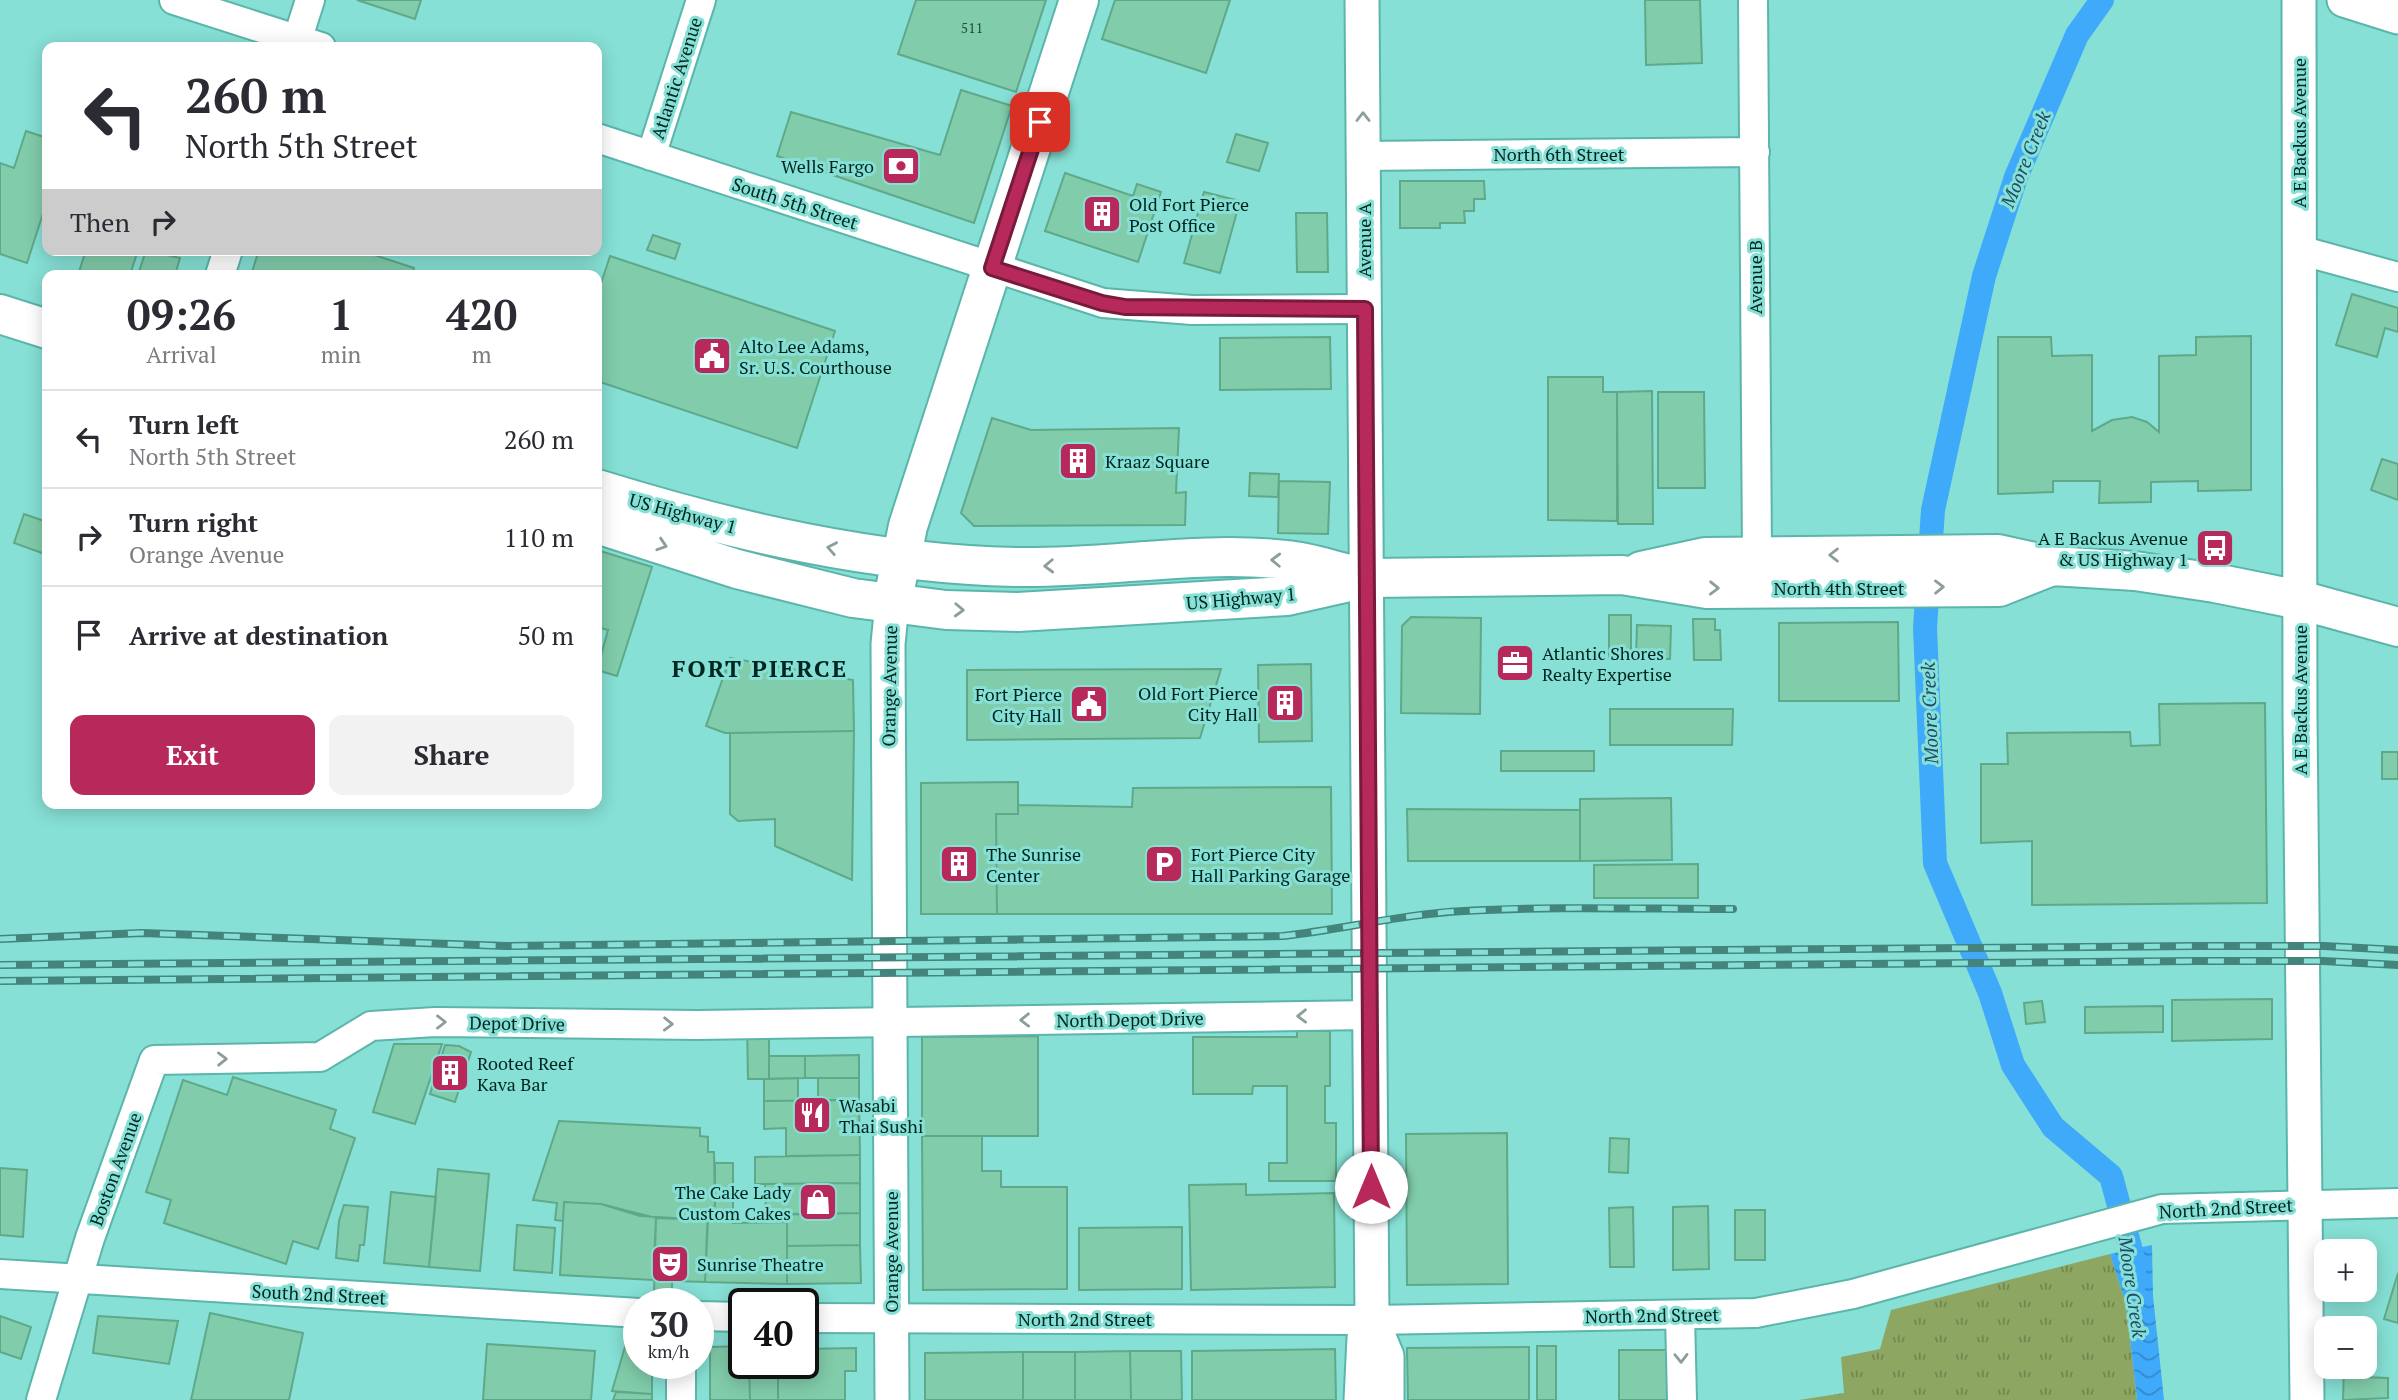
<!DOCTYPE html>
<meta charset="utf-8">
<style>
body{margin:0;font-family:"PT Serif",serif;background:#f2f2f3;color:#2b2b33;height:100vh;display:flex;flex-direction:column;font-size:26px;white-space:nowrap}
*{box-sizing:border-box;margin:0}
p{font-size:23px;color:#7c7c81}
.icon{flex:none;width:38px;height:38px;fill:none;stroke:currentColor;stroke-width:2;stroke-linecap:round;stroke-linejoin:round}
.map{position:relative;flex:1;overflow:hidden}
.drawer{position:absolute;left:42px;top:270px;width:560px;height:539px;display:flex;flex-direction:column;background:#fff;border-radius:14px;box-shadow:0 4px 18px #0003}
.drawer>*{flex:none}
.banner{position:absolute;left:42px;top:42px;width:560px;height:214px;border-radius:14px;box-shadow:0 4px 18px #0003;background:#fff;color:#2b2b33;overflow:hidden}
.tools{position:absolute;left:2314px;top:1239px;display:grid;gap:14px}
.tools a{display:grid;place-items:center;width:63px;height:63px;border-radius:14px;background:#fff;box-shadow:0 4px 18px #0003;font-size:35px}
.speed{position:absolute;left:623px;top:1288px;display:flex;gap:14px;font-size:35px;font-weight:700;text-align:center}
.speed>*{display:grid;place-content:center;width:91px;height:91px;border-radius:50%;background:#fff;box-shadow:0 4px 18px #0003;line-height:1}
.speed small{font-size:18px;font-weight:400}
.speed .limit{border:4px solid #111;border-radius:10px;background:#fff;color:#111}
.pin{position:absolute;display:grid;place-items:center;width:60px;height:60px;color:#fff;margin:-30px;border-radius:14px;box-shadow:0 4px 10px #0006}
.me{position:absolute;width:77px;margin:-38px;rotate:0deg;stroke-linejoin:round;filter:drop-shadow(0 0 5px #0008)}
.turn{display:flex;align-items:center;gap:24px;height:147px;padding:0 28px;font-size:32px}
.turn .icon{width:91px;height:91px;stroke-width:2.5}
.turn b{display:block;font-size:49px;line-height:60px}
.then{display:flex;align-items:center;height:66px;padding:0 28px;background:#0003;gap:14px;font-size:26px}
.eta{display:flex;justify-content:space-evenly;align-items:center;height:119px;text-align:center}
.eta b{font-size:42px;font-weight:600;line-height:49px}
.cta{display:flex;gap:14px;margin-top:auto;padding:14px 28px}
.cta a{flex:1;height:80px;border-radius:14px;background:#b7295b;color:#fff;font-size:28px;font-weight:600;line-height:80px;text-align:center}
.cta a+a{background:#f2f2f3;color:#2b2b33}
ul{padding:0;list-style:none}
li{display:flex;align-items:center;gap:21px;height:98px;padding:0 28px;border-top:2px solid #e1e1e2}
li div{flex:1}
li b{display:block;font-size:26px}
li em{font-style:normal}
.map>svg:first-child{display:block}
.grass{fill:url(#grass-tufts)}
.water{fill:url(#water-waves)}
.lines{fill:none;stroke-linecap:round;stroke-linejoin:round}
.canal{stroke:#3faafa;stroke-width:24}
.building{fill:#81ccab;stroke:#5fa98a;stroke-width:2}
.minor-casing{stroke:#5bb5ab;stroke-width:32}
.tertiary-casing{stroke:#5bb5ab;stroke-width:37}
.secondary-casing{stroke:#5bb5ab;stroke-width:42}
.primary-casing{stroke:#5bb5ab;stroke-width:42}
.minor{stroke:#fff;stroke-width:28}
.tertiary{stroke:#fff;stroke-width:33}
.secondary{stroke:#fff;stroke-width:38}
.primary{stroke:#fff;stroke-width:38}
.rail-casing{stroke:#43847c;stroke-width:8}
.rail{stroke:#86e0d5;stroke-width:5;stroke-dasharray:16;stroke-linecap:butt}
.oneway{stroke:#8c9d9c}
.route-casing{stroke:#771b3b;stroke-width:18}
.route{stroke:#b7295b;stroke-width:12}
.labels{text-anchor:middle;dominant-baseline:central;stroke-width:6;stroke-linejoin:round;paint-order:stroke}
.number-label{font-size:14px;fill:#205044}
.street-label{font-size:18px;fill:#002622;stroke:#86e0d5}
.poi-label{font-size:18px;fill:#002622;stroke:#86e0d5;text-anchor:start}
.water-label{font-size:19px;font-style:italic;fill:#214a6b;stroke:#86e0d5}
.district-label{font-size:24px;font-weight:bold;letter-spacing:2px;fill:#002622;stroke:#86e0d5}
</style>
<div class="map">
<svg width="2398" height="1400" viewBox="0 0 2398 1400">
<defs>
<pattern id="grass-tufts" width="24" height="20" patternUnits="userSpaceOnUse" patternTransform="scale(1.75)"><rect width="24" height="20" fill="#8da662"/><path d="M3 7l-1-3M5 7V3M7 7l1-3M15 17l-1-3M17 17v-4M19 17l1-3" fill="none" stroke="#718750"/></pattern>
<pattern id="water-waves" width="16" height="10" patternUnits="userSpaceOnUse" patternTransform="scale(1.75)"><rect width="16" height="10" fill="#3faafa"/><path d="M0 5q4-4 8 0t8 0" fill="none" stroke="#328aca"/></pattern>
</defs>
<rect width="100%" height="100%" fill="#86e0d5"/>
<path class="grass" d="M2110 1254 2126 1304 2137 1400H1799L1844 1393 1841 1357 1880 1349 1891 1310Z"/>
<path class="water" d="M2152 1245 2153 1296 2164 1400H2137L2126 1304 2110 1254Z"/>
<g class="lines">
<path class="canal" d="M2102 0 2077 35 2016 177 1984 276 1933 510 1925 628 1935 863 1990 993 2013 1065 2053 1127 2111 1176 2133 1258 2135 1283"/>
</g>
<path class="building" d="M357 0H421L415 19Z
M916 0H1046L1016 92 898 54Z
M1115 0H1230L1206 73 1102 39Z
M1645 0H1700L1702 63 1646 65Z
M961 90 1012 106 974 223 777 156 791 112 940 155Z
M26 131 47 138V201L27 263 0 254V163L14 168Z
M1236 134 1268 143 1259 171 1227 162Z
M1065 173 1133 196 1137 184 1161 192 1138 262 1045 231Z
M1400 181H1484L1485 199H1474V211H1464L1465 223H1440V228H1400Z
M1204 192 1240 201 1220 273 1184 263Z
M1296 213H1327L1328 272H1297Z
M653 235 680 244 675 259 647 250Z
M86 250H138L130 275H78Z
M146 250 180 258 175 275H138Z
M259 250H359L414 268 412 275H251Z
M610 256 835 331 797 448 597 381V296Z
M2352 294 2398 308V332L2385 328 2377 357 2336 345Z
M2251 336V490L2198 491V481L2151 482V502L2099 503 2100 481H2053V492L1998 494V337H2051L2052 356 2092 355V431L2112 420 2132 417 2147 422 2159 432V356L2196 355V337Z
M1330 337 1331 389 1220 390V338Z
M1548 377H1603V392H1617V521L1548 520Z
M1652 391 1653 524H1618L1617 392Z
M1658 392H1704L1705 488H1658Z
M992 418 1031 430 1179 428 1176 493 1186 492 1185 525 974 526 961 513Z
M2382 459 2398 464V500L2371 490Z
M1250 473 1279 474 1278 497 1249 496Z
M1279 481 1330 482 1328 534 1278 533Z
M24 514 47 522 45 554 14 543Z
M597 550 652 567 617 676 597 670 608 630 597 627Z
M1609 615H1631V657H1609Z
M1411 617 1481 618 1480 714 1401 713 1402 626Z
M1693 619H1715V630H1720L1721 660H1694Z
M1898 622 1899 701H1779V623Z
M1637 625 1671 626 1670 659 1636 658Z
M730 658 853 680 854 731 725 733 706 726Z
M1311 664 1312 741 1259 742 1258 665Z
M1221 669 1200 738 967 740V670Z
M2265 703 2267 903 2032 905V841L1981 843V764H2008L2007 733 2130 732 2131 746 2160 745 2159 704Z
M1610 709H1733L1732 745H1610Z
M854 731 852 880 775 846V819L738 821 730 814V733Z
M1501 751H1594V771H1501Z
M2382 752H2398V779H2382Z
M1018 782V814H996L997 914H921V783Z
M1331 787 1332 914H997L996 814H1018V805L1132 807 1133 788Z
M1671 798 1672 860 1580 861V799Z
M1407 809 1580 810V861H1408Z
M1698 864V898H1594V865Z
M2272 999V1039L2172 1041V1000Z
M2042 1001 2045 1022 2026 1024 2024 1003Z
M2163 1006V1032L2085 1033V1007Z
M769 1025V1079H748L747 1026Z
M1297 1031H1330V1086H1325V1123H1336V1181H1269V1163H1287V1086H1253L1252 1094H1193V1037H1297Z
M1038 1036V1136H922V1037Z
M394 1044H442L415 1124 373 1112Z
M445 1045 459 1046 471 1052 455 1102 430 1094Z
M859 1055V1078H805V1056Z
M769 1056H805V1078L769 1079Z
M233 1077 336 1110 330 1129 355 1138 318 1249 293 1241 286 1264 164 1223 171 1200 146 1192 183 1080 227 1095Z
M798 1078V1101H764V1079Z
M818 1078H859V1100H818Z
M859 1100 860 1155 786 1156V1128L764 1129V1101Z
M559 1121 700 1128V1136L708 1137V1152H714L715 1206 708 1207V1220L640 1216 601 1204 564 1202 563 1221 555 1220 557 1203 533 1200Z
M1507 1133 1508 1284 1407 1285 1406 1134Z
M922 1136H982V1171H1001V1187H1067V1289L923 1290Z
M1610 1138 1629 1139 1628 1173 1609 1172Z
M860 1155V1183L755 1184V1157Z
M715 1163H733V1223L787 1222V1284L705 1282 708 1207 715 1206Z
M0 1168 27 1170 23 1237 0 1235Z
M438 1169 489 1174 480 1271 429 1267Z
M860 1183V1213L766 1215 765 1184Z
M1246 1184V1195L1334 1193 1335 1287 1191 1290 1189 1185Z
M391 1192 436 1197 429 1267 384 1263Z
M564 1202 601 1204 656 1218 653 1280 560 1275Z
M344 1205 368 1207 364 1245H360L358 1261 336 1258 339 1221Z
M1708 1206 1709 1269 1673 1270V1207Z
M1633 1207 1634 1267H1610L1609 1208Z
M1735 1210H1765V1260H1735Z
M860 1213V1245L787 1246V1214Z
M656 1218 708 1220 705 1282 672 1281V1293L654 1292Z
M517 1225 555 1228 552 1273 514 1270Z
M1182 1227V1289L1079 1290V1228Z
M860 1245 861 1283 787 1284V1246Z
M2398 1273V1323L2384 1319Z
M210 1313 303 1333 289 1400H191Z
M0 1316 31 1327 21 1359 0 1352Z
M98 1316 178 1321 169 1364 93 1353Z
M627 1340 639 1341V1363H652V1394L612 1391Z
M487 1344 595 1351 591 1400H483Z
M744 1346V1363H749L750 1400H710V1347Z
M1537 1346H1556V1400H1537Z
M1529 1347V1400H1408L1407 1348Z
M856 1348V1371H845V1400H778V1363H803V1349Z
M1335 1349 1336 1400H1192V1351Z
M1619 1350H1668L1669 1400H1619Z
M1130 1351H1181L1182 1400H1131Z
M1130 1351 1131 1400H1075V1352Z
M1023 1352H1075V1400H1023Z
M1023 1352V1400H925V1353Z
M749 1363H778V1400H750Z
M2344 1367H2362L2361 1377 2388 1378V1398L2343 1400Z
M616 1392 652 1394V1400H613Z"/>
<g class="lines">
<g class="minor-casing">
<path id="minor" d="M174 0 321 47
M1753 0 1757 555
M295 47 310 0
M597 138 1103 303 1192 310 1365 309
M651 156 701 0
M1363 156 1755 152
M2299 250 2398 277
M220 275 228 250
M0 1274 639 1313
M1680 1315 1682 1400
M698 1316 744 1317
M803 1318 1372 1320 1756 1313 1853 1294 2162 1209 2398 1203
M41 1400 90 1238 154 1060 320 1057 371 1026 435 1022 697 1025 1370 1015
M681 1400V1363"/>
</g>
<g class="tertiary-casing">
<path id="tertiary" d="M1362 0 1372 1320 1387 1356V1400
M2299 0 2300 717 2307 1400
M2344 0 2398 17
M892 604 888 644 892 1400
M1361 1400 1364 1338 1372 1320"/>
</g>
<g class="secondary-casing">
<path id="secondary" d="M892 604 908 526 1079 0"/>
</g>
<g class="primary-casing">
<path id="primary" d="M0 314 47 329
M597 489C733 531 873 564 1016 567 1105 569 1197 550 1286 560 1310 562 1334 571 1358 576
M597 524 737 569 853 598 946 610 1018 612 1287 596 1367 578 1622 575 1707 589 1999 587 2052 566
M1641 571 1705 557 1998 554 2052 566 2135 571 2215 583 2300 600 2398 627"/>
</g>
<use href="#minor" class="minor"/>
<use href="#tertiary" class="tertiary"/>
<use href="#secondary" class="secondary"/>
<use href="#primary" class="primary"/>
<g class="rail-casing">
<path id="rail" d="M0 939 142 933 506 946 1283 936C1344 929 1403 914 1464 911 1553 906 1643 909 1733 909
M0 965 2197 946H2324L2398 950
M0 981 2196 961H2323L2398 965"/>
</g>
<use href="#rail" class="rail"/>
</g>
<defs><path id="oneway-chevron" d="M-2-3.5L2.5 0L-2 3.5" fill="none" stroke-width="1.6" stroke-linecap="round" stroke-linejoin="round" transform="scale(1.75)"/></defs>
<g class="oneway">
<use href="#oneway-chevron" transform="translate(1363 117) rotate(-90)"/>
<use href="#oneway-chevron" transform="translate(662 545) rotate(18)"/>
<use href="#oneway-chevron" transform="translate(832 548) rotate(-169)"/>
<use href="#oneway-chevron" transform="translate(1834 555) rotate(180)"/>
<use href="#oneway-chevron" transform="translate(1276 560) rotate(-178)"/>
<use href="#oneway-chevron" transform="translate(1049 566) rotate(178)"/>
<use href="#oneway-chevron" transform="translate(1939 587) rotate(-1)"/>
<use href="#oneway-chevron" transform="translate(1714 588) rotate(1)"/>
<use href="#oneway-chevron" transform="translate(959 610) rotate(2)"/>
<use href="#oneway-chevron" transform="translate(1302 1016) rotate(179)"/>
<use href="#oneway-chevron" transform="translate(1025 1020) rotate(179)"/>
<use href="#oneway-chevron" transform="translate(441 1022)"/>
<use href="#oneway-chevron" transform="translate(668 1024) rotate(1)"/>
<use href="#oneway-chevron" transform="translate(222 1059) rotate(-1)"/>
<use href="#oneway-chevron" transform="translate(1681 1358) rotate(89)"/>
</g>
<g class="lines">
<g class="route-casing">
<path id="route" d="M1040 122 992 268 1102 303 1125 307 1365 309 1371 1187"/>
</g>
<use href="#route" class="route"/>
</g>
<defs>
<g id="bank-square" transform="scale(2.0125)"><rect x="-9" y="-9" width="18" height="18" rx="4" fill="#b7295b" stroke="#86e0d5"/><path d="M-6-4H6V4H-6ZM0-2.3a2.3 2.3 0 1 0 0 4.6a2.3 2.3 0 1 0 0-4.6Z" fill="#fff"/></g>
<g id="building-square" transform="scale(2.0125)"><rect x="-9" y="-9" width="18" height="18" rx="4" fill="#b7295b" stroke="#86e0d5"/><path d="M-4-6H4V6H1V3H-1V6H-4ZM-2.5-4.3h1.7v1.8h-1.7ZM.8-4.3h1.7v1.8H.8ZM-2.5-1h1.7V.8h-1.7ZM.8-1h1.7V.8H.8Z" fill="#fff"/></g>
<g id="civic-square" transform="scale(2.0125)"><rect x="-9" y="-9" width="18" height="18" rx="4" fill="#b7295b" stroke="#86e0d5"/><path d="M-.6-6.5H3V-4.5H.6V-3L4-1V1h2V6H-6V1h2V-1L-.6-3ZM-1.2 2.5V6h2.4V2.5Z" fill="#fff"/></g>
<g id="bus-square" transform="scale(2.0125)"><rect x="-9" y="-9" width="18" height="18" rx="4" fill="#b7295b" stroke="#86e0d5"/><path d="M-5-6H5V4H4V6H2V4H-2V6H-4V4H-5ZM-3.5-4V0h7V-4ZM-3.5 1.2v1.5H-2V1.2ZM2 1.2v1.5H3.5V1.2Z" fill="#fff"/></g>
<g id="office-square" transform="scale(2.0125)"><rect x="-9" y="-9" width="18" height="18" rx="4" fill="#b7295b" stroke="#86e0d5"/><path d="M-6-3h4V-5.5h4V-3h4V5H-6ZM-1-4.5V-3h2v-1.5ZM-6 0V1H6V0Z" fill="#fff"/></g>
<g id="parking-square" transform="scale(2.0125)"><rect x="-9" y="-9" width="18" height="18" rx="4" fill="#b7295b" stroke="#86e0d5"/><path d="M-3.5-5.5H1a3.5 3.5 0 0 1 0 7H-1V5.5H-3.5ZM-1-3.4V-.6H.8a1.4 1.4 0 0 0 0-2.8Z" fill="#fff"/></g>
<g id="restaurant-square" transform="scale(2.0125)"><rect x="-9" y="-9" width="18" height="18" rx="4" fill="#b7295b" stroke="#86e0d5"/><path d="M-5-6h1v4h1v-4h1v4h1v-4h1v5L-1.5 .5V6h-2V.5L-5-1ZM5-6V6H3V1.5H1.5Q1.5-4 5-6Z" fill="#fff"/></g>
<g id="shop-square" transform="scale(2.0125)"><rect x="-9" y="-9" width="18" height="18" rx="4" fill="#b7295b" stroke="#86e0d5"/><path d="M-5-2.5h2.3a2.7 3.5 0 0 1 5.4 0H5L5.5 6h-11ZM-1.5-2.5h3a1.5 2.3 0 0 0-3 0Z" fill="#fff"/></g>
<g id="theatre-square" transform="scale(2.0125)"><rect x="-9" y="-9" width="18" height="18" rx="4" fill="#b7295b" stroke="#86e0d5"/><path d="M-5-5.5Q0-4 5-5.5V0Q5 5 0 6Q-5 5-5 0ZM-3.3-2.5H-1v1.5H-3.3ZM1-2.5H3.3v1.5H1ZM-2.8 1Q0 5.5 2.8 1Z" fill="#fff"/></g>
</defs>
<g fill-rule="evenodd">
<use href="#bank-square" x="901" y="166"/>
<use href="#building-square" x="1102" y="214"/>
<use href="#civic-square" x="712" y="356"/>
<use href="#building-square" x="1078" y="461"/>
<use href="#bus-square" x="2215" y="548"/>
<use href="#office-square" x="1515" y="663"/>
<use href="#building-square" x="1285" y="703"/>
<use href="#civic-square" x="1089" y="704"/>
<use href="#building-square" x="959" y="864"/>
<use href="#parking-square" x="1164" y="864"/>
<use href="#building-square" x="450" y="1073"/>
<use href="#restaurant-square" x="812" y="1115"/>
<use href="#shop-square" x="818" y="1202"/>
<use href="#theatre-square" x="670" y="1264"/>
</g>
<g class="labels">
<g class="number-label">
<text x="972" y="27">511</text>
</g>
<g class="street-label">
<text transform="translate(676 78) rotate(-72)">Atlantic Avenue</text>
<text transform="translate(2299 133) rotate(-90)">A E Backus Avenue</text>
<text x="1559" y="154">North 6th Street</text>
<text transform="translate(795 203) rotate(18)">South 5th Street</text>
<text transform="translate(1364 240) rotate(-90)">Avenue A</text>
<text transform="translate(1755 277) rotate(-90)">Avenue B</text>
<text transform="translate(683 513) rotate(15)">US Highway 1</text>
<text x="1839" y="588">North 4th Street</text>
<text transform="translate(1241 598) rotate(-5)">US Highway 1</text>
<text transform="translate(889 686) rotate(-89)">Orange Avenue</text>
<text transform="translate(2300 700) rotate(-90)">A E Backus Avenue</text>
<text transform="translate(1130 1019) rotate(-1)">North Depot Drive</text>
<text transform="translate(517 1023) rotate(1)">Depot Drive</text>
<text transform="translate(115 1169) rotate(-70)">Boston Avenue</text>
<text transform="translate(2226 1208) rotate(-3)">North 2nd Street</text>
<text transform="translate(891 1252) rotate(-90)">Orange Avenue</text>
<text transform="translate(319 1294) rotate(3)">South 2nd Street</text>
<text transform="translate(1652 1315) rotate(-1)">North 2nd Street</text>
<text x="1085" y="1319">North 2nd Street</text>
</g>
<g class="poi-label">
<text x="874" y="166" text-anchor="end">Wells Fargo</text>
<text x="1129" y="204">Old Fort Pierce<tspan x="1129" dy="21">Post Office</tspan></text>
<text x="739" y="346">Alto Lee Adams,<tspan x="739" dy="21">Sr. U.S. Courthouse</tspan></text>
<text x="1105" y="461">Kraaz Square</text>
<text x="2188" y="538" text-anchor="end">A E Backus Avenue<tspan x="2188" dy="21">&amp; US Highway 1</tspan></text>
<text x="1542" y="653">Atlantic Shores<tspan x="1542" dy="21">Realty Expertise</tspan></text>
<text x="1258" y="693" text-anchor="end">Old Fort Pierce<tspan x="1258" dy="21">City Hall</tspan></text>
<text x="1062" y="694" text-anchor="end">Fort Pierce<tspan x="1062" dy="21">City Hall</tspan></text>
<text x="986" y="854">The Sunrise<tspan x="986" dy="21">Center</tspan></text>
<text x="1191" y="854">Fort Pierce City<tspan x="1191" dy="21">Hall Parking Garage</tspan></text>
<text x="477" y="1063">Rooted Reef<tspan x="477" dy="21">Kava Bar</tspan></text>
<text x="839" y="1105">Wasabi<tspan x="839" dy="21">Thai Sushi</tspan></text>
<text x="791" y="1192" text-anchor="end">The Cake Lady<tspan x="791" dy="21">Custom Cakes</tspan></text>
<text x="697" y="1264">Sunrise Theatre</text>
</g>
<g class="water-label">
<text transform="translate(2025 159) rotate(-68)">Moore Creek</text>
<text transform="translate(1929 713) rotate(-92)">Moore Creek</text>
<text transform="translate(2133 1287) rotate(82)">Moore Creek</text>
</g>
<g class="district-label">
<text x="760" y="668">FORT PIERCE</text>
</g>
</g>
</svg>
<div class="tools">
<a>+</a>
<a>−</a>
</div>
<div class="speed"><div>30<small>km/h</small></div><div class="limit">40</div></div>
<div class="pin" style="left:1040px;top:122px;background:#d93025"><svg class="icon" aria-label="arrive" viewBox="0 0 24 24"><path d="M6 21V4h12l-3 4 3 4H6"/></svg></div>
<svg class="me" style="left:1371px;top:1187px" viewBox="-20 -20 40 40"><circle r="19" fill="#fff"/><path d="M0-13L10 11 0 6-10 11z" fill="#b7295b"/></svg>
<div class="banner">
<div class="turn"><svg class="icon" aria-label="left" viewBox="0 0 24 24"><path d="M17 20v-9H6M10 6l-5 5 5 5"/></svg><div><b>260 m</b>North 5th Street</div></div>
<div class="then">Then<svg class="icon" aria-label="right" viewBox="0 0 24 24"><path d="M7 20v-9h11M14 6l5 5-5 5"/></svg></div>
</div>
<section class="drawer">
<div class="eta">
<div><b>09:26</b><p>Arrival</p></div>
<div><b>1</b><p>min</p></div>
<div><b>420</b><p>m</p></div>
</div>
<ul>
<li><svg class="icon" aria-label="left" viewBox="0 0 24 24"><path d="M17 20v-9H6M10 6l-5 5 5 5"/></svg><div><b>Turn left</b><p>North 5th Street</p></div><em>260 m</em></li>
<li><svg class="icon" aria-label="right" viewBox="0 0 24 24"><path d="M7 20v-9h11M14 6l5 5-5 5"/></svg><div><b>Turn right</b><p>Orange Avenue</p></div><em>110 m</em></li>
<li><svg class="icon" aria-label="arrive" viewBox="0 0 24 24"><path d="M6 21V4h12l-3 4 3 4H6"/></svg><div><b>Arrive at destination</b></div><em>50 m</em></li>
</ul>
<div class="cta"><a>Exit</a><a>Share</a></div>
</section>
</div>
